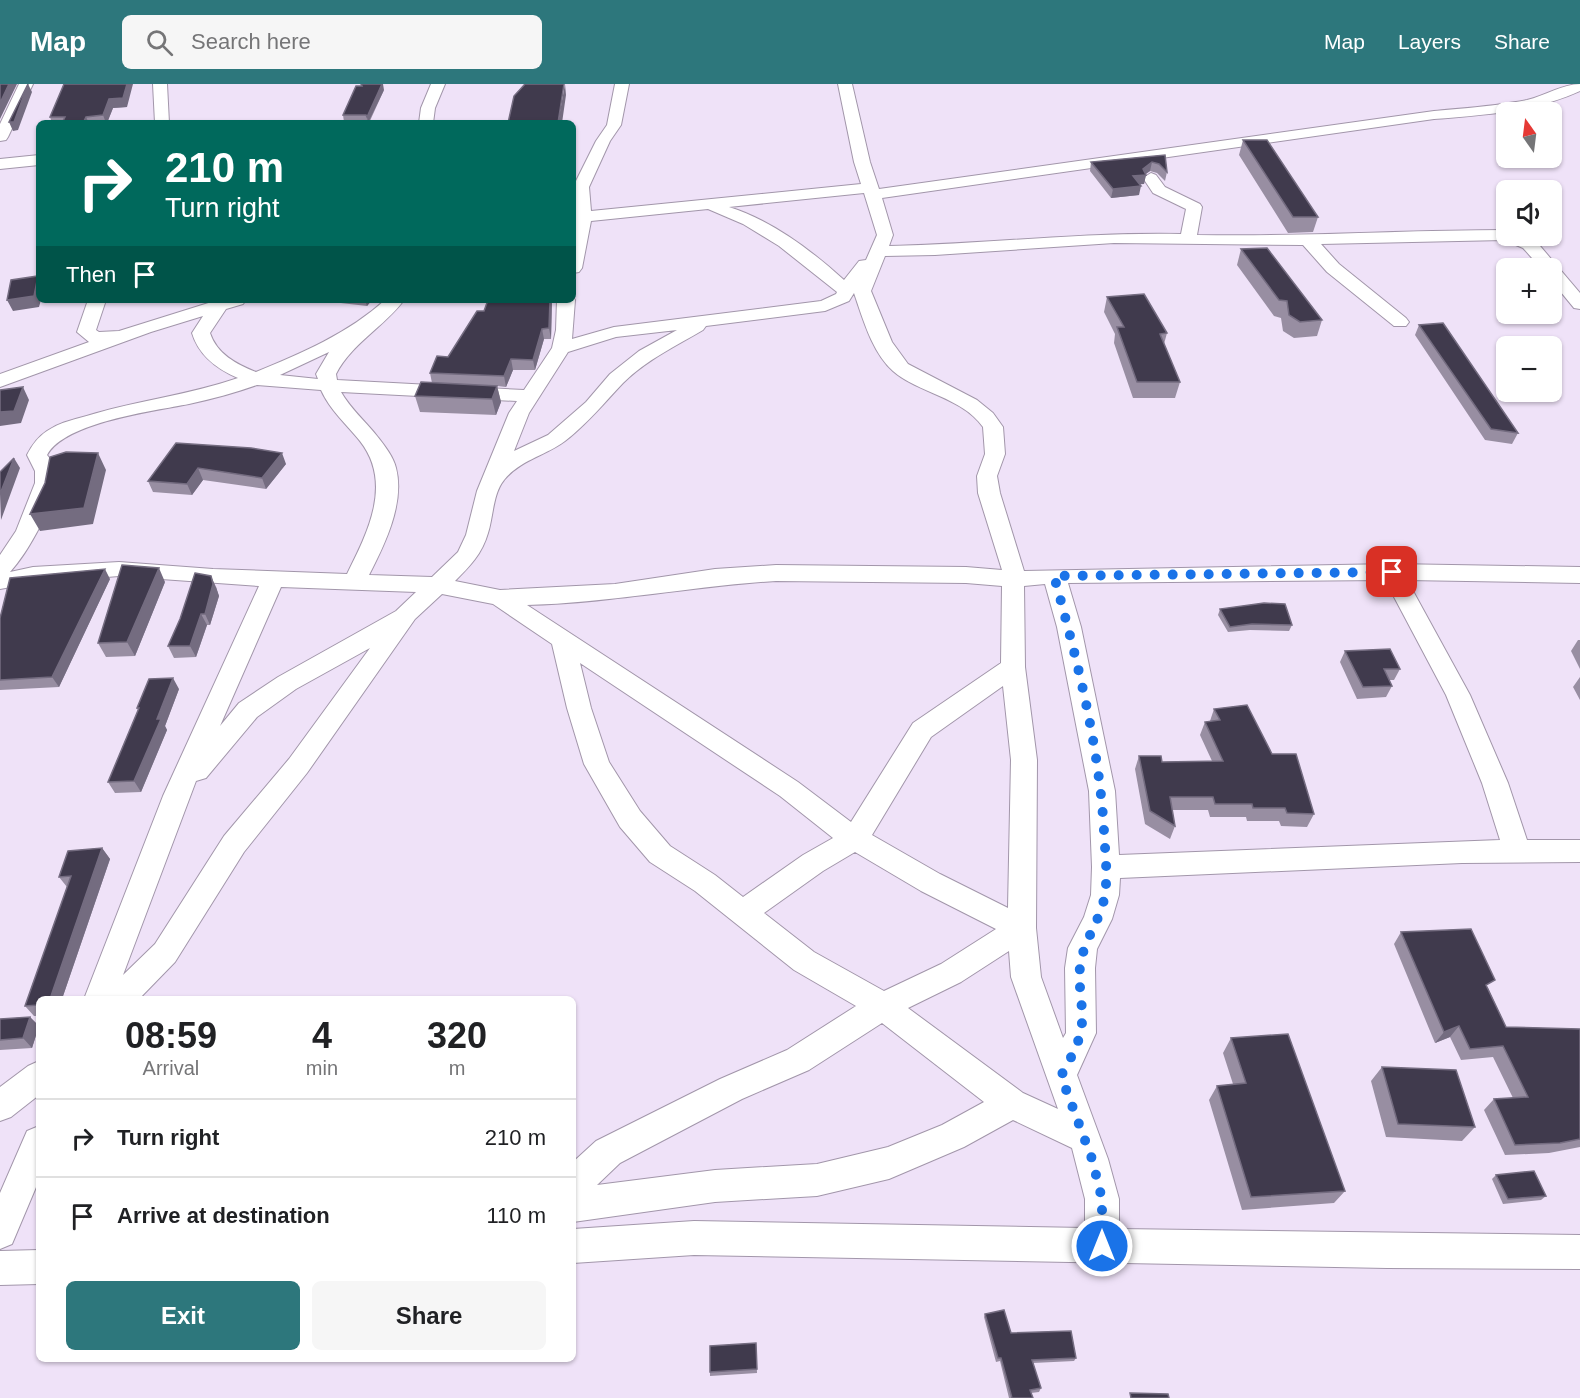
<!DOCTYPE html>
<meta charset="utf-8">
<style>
body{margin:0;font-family:Arial,sans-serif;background:#f6f6f6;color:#202124;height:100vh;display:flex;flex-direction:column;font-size:22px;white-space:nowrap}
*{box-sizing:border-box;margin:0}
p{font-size:20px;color:#757577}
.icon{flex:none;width:33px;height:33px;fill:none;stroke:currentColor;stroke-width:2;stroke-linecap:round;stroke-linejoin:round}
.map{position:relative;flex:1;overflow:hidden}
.side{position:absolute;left:36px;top:912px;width:540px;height:366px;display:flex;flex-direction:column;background:#fff;border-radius:9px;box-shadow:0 2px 4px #0004}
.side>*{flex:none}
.hud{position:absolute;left:36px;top:36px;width:540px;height:183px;border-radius:9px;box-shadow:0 2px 4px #0004;background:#00695c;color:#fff;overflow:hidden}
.needle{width:39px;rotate:346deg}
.buttons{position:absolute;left:1496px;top:18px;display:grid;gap:12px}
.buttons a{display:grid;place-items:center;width:66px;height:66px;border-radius:9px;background:#fff;box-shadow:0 2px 4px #0004;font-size:30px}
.pin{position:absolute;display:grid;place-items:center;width:51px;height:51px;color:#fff;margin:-26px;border-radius:12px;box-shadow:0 3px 9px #0006}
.me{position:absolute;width:66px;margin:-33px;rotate:0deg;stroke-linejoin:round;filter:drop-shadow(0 0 4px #0008)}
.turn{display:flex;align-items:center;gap:21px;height:126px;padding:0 30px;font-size:27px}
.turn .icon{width:78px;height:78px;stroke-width:2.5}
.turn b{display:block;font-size:42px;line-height:51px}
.then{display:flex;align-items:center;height:57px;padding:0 30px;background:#0003;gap:12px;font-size:22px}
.eta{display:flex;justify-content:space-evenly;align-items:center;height:102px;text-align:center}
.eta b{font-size:36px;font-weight:700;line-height:42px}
.button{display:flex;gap:12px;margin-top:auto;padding:12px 30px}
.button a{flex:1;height:69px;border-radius:9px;background:#2d777c;color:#fff;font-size:24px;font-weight:700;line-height:69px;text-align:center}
.button a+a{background:#f6f6f6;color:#202124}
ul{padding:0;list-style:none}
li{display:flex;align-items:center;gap:18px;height:78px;padding:0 30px;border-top:2px solid #e0e0e0}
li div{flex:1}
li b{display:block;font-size:22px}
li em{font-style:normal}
header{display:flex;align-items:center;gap:36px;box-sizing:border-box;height:84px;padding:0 30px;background:#2d777c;color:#fff}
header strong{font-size:28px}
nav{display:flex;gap:33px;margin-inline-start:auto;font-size:21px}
.search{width:420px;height:54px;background:#f6f6f6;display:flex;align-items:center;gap:15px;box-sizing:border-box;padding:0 21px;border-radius:9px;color:#757577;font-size:22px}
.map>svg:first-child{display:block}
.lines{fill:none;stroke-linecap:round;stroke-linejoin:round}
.minor-casing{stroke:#a296aa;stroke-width:2}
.minor{fill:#fff;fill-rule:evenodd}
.wall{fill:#988ea2}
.shaded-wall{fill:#746c80}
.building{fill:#403a4d;stroke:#746c80;stroke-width:1.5}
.route{stroke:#1a73e8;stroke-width:10;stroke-dasharray:0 18}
</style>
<header>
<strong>Map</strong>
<div class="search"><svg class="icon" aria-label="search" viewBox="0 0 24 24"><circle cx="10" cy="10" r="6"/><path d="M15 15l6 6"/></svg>Search here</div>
<nav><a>Map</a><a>Layers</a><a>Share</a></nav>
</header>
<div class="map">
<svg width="1580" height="1314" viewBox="0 0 1580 1314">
<rect width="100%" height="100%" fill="#efe2f8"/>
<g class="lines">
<g class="minor-casing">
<path id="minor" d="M19 0H33L8 53 6 56 0 57V40Z
M153 0H167L169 39H155Z
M431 0H445L435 24 433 39H419L421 24Z
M615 0H629L621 41 610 57 589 103 591 127 861 100 854 78 838 0H852L870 78 879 105 1434 27C1465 24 1496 22 1527 16 1544 12 1563 0 1580 0V7C1534 28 1484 31 1434 35L882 114 893 151 889 162C986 160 1083 148 1181 150L1186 125 1153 109 1143 94 1151 89 1156 91 1165 103 1200 120 1202 123 1197 151C1300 153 1403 146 1506 146V152H1522L1535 156 1580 209V225L1574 224 1551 196V184H1541L1523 164 1504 156 1321 160 1339 180 1406 234 1409 238 1406 242H1394L1327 188 1303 161 1114 159 935 171 885 172 871 207 892 258 908 280 977 316 993 329 1003 343 1005 370 997 392 1000 409 1024 487 1392 480 1580 483V499L1407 496 1470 611 1508 699 1527 756H1580V778L1462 779 1120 794 1119 811 1112 835 1097 865 1095 884 1096 949 1077 991 1108 1075 1119 1115V1145L1580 1151V1185L1387 1184 694 1171 573 1179V1145L694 1137 1085 1144V1115L1072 1064 1013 1036 964 1063 889 1095 817 1112 715 1118 573 1138V1078L596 1057 720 995 787 966 856 922 794 886 695 807 650 778 620 743 584 680 567 624 552 560 493 520 442 510 415 535 307 689 244 768 175 878 139 915H84L163 712 259 502 119 492 33 499 0 505V471L16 447 35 399V387L27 371C32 361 38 353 47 347 60 338 76 335 90 331 139 316 190 311 238 294 217 285 199 272 192 249L203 232 151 248 0 303V290L89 258 77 248 88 216H106L96 246 99 248 119 247 218 216H246L243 220 226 225 210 249C217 270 236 280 256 288 300 270 349 249 385 216H404C384 243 352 259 336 290L337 296 524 306 552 264 556 246 557 216H573V213L575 216 572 255 614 243 821 217 836 210 837 208 779 162 743 140 708 125 591 137 582 184 579 188 573 189V129H576L573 103 596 57 607 41ZM864 109 877 151 866 176 859 177 844 196C811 166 771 136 729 123ZM854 209C863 235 872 268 893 287 918 309 962 313 983 343L985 370 977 392 978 409 1002 486 966 483 776 481 715 485 615 500 500 506 455 497C470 482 482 470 488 449 493 434 493 409 504 396 520 376 545 372 565 357 587 340 604 319 623 299 646 276 676 262 703 246L706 242 825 227 849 217ZM677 246 639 267 610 290 586 318 548 351 514 367 529 329 568 268 616 253ZM329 268 316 290 318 295 280 291ZM257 301 321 306C330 326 347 341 360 357 393 399 368 448 347 490L213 485 119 478 33 483 10 488C27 470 57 417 57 392 56 384 52 377 47 371 65 338 154 327 189 320 212 315 235 309 257 301ZM341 308 517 317 509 329 477 407 466 451 458 468 432 493 369 491C385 460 405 419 396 384 393 372 384 361 377 352 365 337 350 324 341 308ZM1385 496 1446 611 1482 699 1500 756 1119 771 1115 707 1081 543 1068 499ZM776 497 966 499 1002 502 1001 579 913 639 851 738 798 698 527 521C611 519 693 502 776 497ZM1045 500 1057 543 1089 707 1092 783 1091 811 1084 833 1068 864 1065 884 1066 949 1063 954 1041 893 1036 844 1037 676 1025 583 1024 502ZM281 503 416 508 396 527 278 593 239 619 220 642ZM370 564 289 675 224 752 155 860 123 891 196 697 206 694 257 633 296 605ZM580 579 780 712 833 754 803 771 743 813 715 791 670 762 640 727 609 678 591 624ZM1003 602 1011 676 1008 824 940 790 872 751 931 653ZM855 768 921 807 996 845 941 880 884 907 814 868 764 829 823 787ZM1009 867 1011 893 1058 1025 1023 1009 908 924 961 898ZM882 939 984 1018 942 1041 888 1063 817 1080 715 1086 597 1101 620 1079 742 1015 809 986Z
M39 71V81L0 85V75Z
M39 977V1011L11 1033 0 1037V1003L28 982Z
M39 1042V1096L12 1160 0 1165V1109L27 1047Z
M39 1166V1200L0 1201V1167Z"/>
</g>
<use href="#minor" class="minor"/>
</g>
<path class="wall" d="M64 0 127 23 113 24 107 39H52L50 33Z
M384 6 369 39 368 38H344L343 31Z
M1243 56 1318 133 1313 148 1288 149 1239 71Z
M1165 71 1167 88 1165 97 1157 89 1150 87 1146 90 1144 100H1139V111L1111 114 1090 87 1091 78Z
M1241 165 1322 236 1317 252 1294 254 1283 247 1281 234 1274 232 1237 181Z
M1107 213 1167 249 1164 260 1180 298 1175 314H1133L1114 259 1115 250 1104 228Z
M332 216H372L367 222 332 218Z
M488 216H552L551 255H544L535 286H513L506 303 497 302 501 318 496 331 420 328 415 312 432 299 430 289 448 273 484 227Z
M1419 241 1518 349 1512 360 1485 356 1415 251Z
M176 359 286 380 266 405 203 396 192 411 153 408 148 397Z
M110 495 59 603 0 606V534Z
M165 498 135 572 106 573 98 559Z
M216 503 219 512 210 541H207L196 573 174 574 168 562Z
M1220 525 1292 541 1289 547 1250 546 1228 548 1218 531Z
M1578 556H1580V585L1571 567Z
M1345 567 1400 585 1394 596H1389L1392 602 1386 613 1357 615 1340 578Z
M1580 593V616L1573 603Z
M179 605 165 642 167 646 141 708 115 709 108 698 138 626 137 624Z
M1214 625 1272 670 1314 730 1307 743 1281 742 1279 737H1247L1246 733H1210L1208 726H1172L1175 742 1170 755 1145 740 1135 685 1139 672 1162 678 1212 677 1200 651 1205 638 1210 637Z
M102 764 110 775 62 915H39V932H34L25 922 67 803 59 793Z
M1401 848 1488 904 1506 943 1580 945V1063L1549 1069 1505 1071 1484 1026 1494 1015 1513 1014 1493 973 1461 976 1450 953 1435 959 1394 860Z
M30 933 39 942 32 964 0 966V935Z
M1231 954 1345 1107 1334 1119 1242 1126 1209 1016 1217 1002 1233 1000 1223 969Z
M1382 983 1475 1043 1462 1057 1386 1053 1371 997Z
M1496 1091 1546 1112 1541 1116 1503 1120 1492 1095Z
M985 1230 1011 1249 1076 1274 1074 1277 1033 1279 1041 1304 1039 1308 1031 1309 1033 1314H1009L1000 1277 996 1278 984 1233Z
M756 1259 757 1289 710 1292V1288Z"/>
<path class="shaded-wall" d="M9 0H17L0 35V19Z
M28 0 32 8 18 46 13 47 9 38Z
M127 0H133L127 23 113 24 107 39H106L103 31 109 15Z
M382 0H383L384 6 368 39 367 33Z
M565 0 566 11 562 39H558Z
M86 33 89 39H83Z
M1152 78 1150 87 1144 91H1146L1144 100 1131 101 1133 92Z
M1141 102 1139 111 1111 114 1113 105Z
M38 192 39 194V216H41L39 223 13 227 7 216Z
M365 216H372L367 222Z
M550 216H552L551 255 549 244Z
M542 245 544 255 535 286 533 276Z
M511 275 513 286 506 303 504 292Z
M497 302 501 318 496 331 492 315Z
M23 303 29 316 21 339 0 342V328Z
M98 369 106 386 93 440 40 447 30 430Z
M282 369 286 380 266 405 262 394Z
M14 374 20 384 1 436 0 410Z
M198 384 203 396 192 411 187 400Z
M159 484 165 498 135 572 127 558Z
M105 485 110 495 59 603 52 593Z
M211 492 216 503 219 512 210 541 205 530Z
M201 530 207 541 196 573 190 562Z
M173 594 179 605 165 642 167 646 141 708 134 697Z
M102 764 110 775 62 915H50Z
M30 933 39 942 32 964 23 954Z
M1459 942 1450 953 1435 959 1444 948Z"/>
<path class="building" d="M0 0H9L0 19Z
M28 0 14 38H9Z
M64 0H127L123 14 109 15 103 31 86 33 83 39H62L65 33H50Z
M361 0H382L367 33 366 31H343L356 2H362Z
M525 0H564L558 39H508L514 12Z
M1243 56H1267L1318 133H1293Z
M1165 71 1167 88 1159 80 1152 78 1143 85 1146 91 1133 92 1141 102 1113 105 1091 78Z
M1267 164 1322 236 1300 238 1289 231 1287 217 1279 216 1241 165Z
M38 192 34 212 7 216 11 196Z
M1144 210 1167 249 1160 250 1180 298H1137L1117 243H1124L1107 213Z
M488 216H550L549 244 542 245 533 276 511 275 504 292 430 289 437 272 448 273 477 227H484Z
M1443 239 1518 349 1491 345 1419 241Z
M421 298 497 302 492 315 415 312Z
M23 303 14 327 0 328V306Z
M176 359 251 364 282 369 262 394 198 384 187 400 148 397Z
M66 368 98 369 84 424 30 430 45 399 50 373Z
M14 374 0 410V388Z
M122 481 159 484 127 558 98 559Z
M105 485 52 593 0 596V534L10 494Z
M195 489 211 492 213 500 205 530H201L190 562H168L180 535Z
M1264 519 1285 520 1292 541 1252 540 1230 543 1220 525Z
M1390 565 1400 585H1384L1392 602 1363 603 1345 567Z
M173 594 157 635H161L134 697 108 698 139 624H137L149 595Z
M1247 621 1272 670H1296L1314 730 1287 729 1285 724H1253L1252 720H1215L1213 713H1170L1175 742 1150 727 1139 672H1161L1162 678 1223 677 1205 638 1220 636 1214 625Z
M102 764 50 915H39V921L25 922 71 792 59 793 68 767Z
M1471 845 1495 896 1486 901 1506 943 1580 945V1055L1560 1059 1515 1061 1494 1015 1528 1013 1503 962 1470 965 1459 942 1444 948 1401 848Z
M30 933 23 954 0 956V935Z
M1288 950 1345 1107 1251 1113 1217 1002 1246 999 1231 954Z
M1382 983 1456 986 1475 1043 1398 1040Z
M1534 1087 1546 1112 1508 1115 1496 1091Z
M1004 1226 1011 1249 1071 1247 1076 1274 1032 1276 1041 1304 1030 1306 1033 1314H1012L1001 1274H998L985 1230Z
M756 1259 757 1285 710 1288V1262Z
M1130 1309 1168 1310 1169 1314H1131Z"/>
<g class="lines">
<path class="route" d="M1102 1162V1115L1092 1075 1061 992C1070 975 1081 958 1082 938 1083 920 1078 901 1080 883 1083 856 1101 837 1105 810 1108 789 1105 768 1104 747 1099 661 1077 575 1054 492L1392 488"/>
</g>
</svg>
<div class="buttons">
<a><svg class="needle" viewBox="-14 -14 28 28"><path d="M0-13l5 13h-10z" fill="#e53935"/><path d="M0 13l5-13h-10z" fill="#757577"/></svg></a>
<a><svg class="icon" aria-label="sound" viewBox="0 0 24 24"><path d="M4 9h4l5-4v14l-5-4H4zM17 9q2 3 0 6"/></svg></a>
<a>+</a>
<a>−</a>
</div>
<div class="pin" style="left:1392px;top:488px;background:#d93025"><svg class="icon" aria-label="arrive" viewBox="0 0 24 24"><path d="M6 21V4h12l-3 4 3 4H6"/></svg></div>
<svg class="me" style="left:1102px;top:1162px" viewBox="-20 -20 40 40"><circle r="17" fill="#1a73e8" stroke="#fff" stroke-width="3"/><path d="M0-11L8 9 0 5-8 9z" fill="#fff"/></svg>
<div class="hud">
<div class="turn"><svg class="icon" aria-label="right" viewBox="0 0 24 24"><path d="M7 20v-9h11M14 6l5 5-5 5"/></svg><div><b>210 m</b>Turn right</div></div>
<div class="then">Then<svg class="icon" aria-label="arrive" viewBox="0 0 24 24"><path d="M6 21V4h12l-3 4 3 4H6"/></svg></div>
</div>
<section class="side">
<div class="eta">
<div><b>08:59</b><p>Arrival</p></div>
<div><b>4</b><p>min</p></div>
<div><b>320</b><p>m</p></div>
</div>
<ul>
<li><svg class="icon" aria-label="right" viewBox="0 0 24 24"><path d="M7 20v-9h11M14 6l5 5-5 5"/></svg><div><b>Turn right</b></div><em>210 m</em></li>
<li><svg class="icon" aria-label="arrive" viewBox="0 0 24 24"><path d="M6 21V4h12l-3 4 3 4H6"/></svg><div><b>Arrive at destination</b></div><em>110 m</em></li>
</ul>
<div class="button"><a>Exit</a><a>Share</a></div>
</section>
</div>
